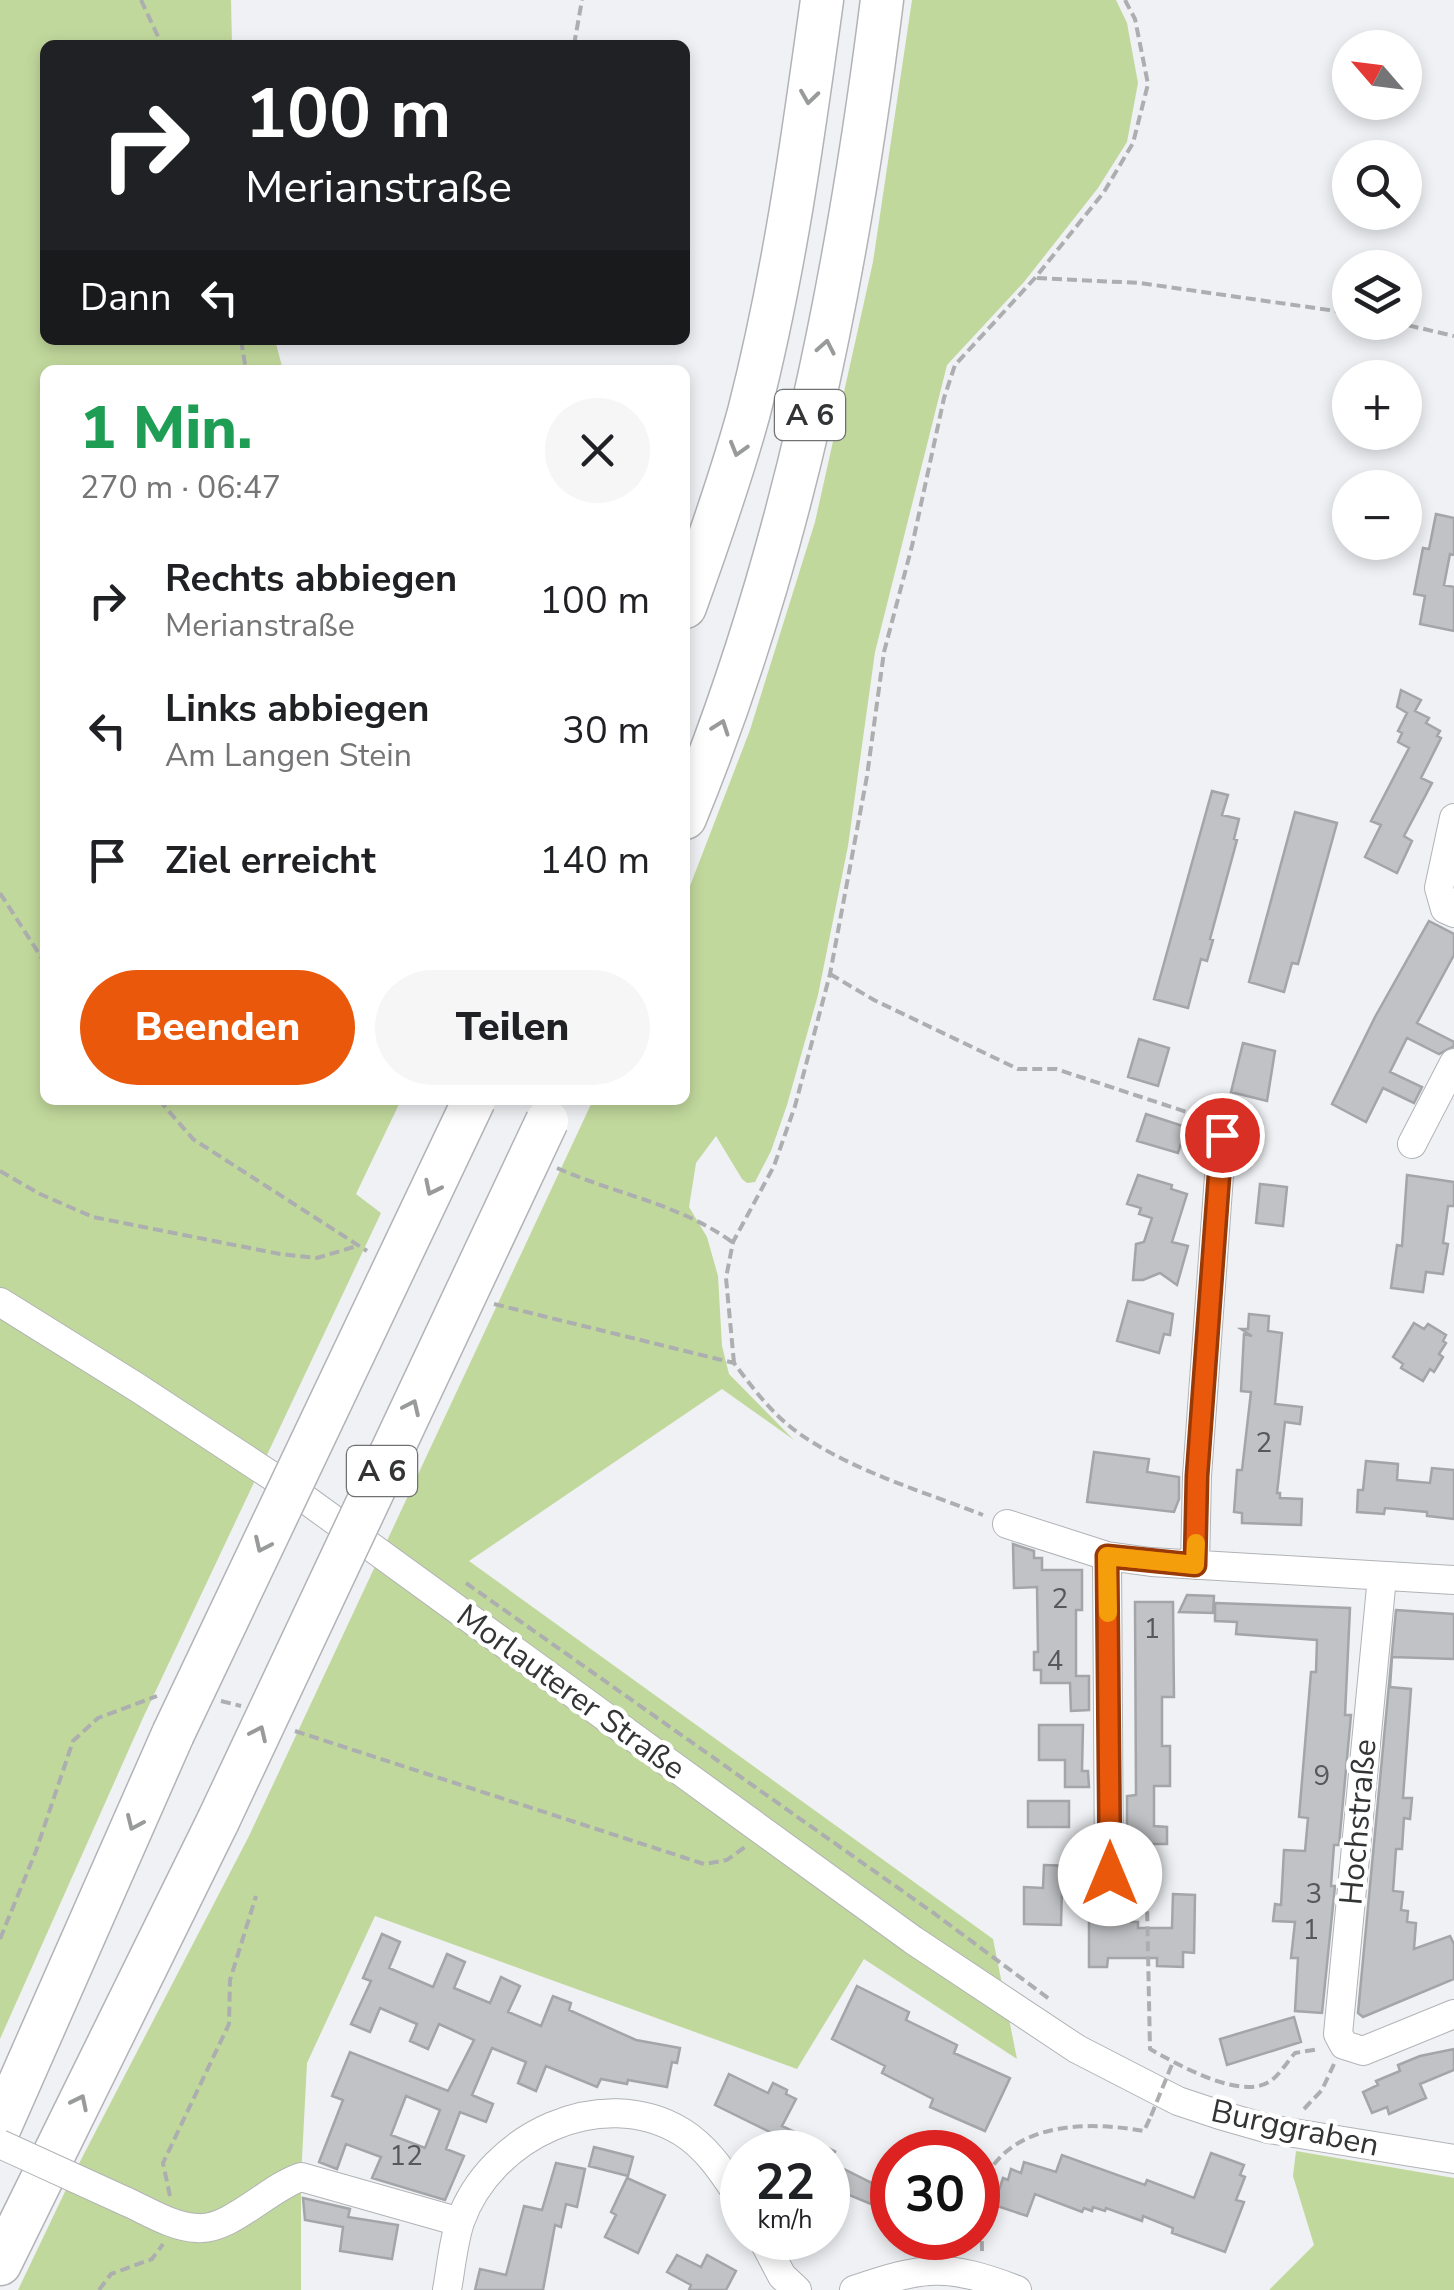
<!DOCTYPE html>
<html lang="de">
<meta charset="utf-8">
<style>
body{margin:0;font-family:"Nunito Sans",sans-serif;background:#f6f6f6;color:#202124;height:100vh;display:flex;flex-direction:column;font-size:38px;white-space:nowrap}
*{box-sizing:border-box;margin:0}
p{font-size:32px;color:#757577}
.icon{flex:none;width:55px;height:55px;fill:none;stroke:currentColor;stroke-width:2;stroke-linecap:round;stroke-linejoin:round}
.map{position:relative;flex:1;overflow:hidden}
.sheet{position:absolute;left:40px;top:365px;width:650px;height:740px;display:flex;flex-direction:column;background:#fff;border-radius:15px;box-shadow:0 5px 15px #0003}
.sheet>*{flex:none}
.hud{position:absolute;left:40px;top:40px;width:650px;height:305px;border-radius:15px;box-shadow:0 5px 15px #0003;background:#202124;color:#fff;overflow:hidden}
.needle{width:65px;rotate:298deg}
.fabs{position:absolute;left:1332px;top:30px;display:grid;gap:20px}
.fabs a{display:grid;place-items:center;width:90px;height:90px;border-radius:50%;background:#fff;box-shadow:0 5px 15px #0003;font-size:50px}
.speed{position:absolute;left:720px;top:2130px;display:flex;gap:20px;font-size:50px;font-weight:700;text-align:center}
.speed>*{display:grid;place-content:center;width:130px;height:130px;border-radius:50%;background:#fff;box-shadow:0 5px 15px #0003;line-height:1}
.speed small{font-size:25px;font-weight:400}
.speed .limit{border:15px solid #d22;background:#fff;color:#111}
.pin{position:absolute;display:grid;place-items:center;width:85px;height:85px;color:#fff;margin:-42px;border:5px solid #fff;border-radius:50%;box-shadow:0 2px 10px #0007}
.me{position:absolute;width:110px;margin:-55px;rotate:0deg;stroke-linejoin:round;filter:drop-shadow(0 0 8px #0008)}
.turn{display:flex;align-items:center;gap:35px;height:210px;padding:0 40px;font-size:45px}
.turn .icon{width:130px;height:130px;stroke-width:2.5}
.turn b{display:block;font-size:70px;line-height:85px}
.then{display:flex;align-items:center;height:95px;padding:0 40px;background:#0003;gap:20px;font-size:38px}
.round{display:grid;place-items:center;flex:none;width:105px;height:105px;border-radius:52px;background:#f6f6f6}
.head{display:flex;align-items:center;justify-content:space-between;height:170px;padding:0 40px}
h1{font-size:60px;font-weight:800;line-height:75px;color:#1e9e55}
.cta{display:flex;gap:20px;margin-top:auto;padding:20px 40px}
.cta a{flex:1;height:115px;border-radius:60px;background:#ea580c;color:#fff;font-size:40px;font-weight:800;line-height:115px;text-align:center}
.cta a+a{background:#f6f6f6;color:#202124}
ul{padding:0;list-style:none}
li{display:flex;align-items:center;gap:30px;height:130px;padding:0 40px}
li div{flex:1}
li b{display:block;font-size:38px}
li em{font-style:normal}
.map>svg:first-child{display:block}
.green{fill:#c1d89c}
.building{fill:#c0c2c5;stroke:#a3a5a8;stroke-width:2.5;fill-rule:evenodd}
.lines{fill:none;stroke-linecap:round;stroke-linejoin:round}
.minor-casing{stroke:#b1b3b6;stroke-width:30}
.highway-casing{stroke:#b1b3b6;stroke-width:45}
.path{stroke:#acaeb0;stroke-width:4;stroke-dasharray:10 5;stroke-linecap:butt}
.minor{stroke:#fff;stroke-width:28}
.highway{stroke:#fff;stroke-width:42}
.minor-bridge-casing{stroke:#b1b3b6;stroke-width:30;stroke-linecap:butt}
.highway-bridge-casing{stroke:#b1b3b6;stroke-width:45;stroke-linecap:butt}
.path-bridge{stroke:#acaeb0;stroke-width:4;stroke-dasharray:10 5;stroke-linecap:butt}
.minor-bridge{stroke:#fff;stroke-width:28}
.highway-bridge{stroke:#fff;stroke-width:42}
.oneway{stroke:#999a9a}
.route-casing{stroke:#983908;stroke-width:25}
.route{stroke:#ea580c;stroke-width:18}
.slow{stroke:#f59e0b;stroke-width:18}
.labels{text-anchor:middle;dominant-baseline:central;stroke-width:9;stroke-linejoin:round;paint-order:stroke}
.number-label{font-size:28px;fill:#565859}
.shield{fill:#fff;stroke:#707172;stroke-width:2.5}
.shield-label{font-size:30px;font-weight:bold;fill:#333435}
.street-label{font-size:32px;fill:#333435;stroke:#fff}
</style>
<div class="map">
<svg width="1454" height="2290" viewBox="0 0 1454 2290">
<rect width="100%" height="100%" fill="#eff1f4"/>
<path class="green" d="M0 0H231L232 45H45V340H275L283 370H45V1100H401L356 1194 381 1213 142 1720 0 2039Z
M912 0H1116L1127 23 1138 83 1127 142 1098 188 1024 282 947 365 875 652 848 846 818 995 787 1105 771 1151 755 1182 747 1183 742 1179 716 1136 696 1163 689 1207 707 1237 718 1276 722 1346 729 1374 794 1440 722 1389 469 1561 993 1939 1017 2059 864 1959 797 2069 375 1916 307 2063 301 2177V2290H18L72 2177 249 1836 593 1100H685V899L750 730 815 522 873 262Z
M1296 2151 1454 2178V2290H1269L1314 2245 1293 2176Z"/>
<path class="building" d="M1436 514 1454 518V555L1450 554 1444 585 1454 587V631L1420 624 1425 596 1414 594 1423 548 1429 549Z
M1401 690 1421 700 1415 711 1429 718 1426 723 1440 731 1437 736 1441 738 1421 778 1432 783 1404 836 1412 841 1397 873 1365 857 1381 825 1371 821 1409 748 1398 742 1402 733 1398 731 1407 713 1397 707Z
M1212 791 1228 795 1222 815 1239 819 1234 839 1237 840 1210 939 1213 940 1207 961 1201 959 1188 1008 1154 999Z
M1295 812 1337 823 1298 964 1292 963 1284 992 1249 982Z
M1429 921 1454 934V955L1417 1023 1454 1042V1046L1439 1054 1407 1038 1390 1072 1422 1087 1414 1103 1383 1088 1366 1122 1332 1104 1375 1017Z
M1139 1039 1169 1048 1158 1086 1128 1077Z
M1243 1043 1275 1051 1267 1101 1231 1092Z
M1146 1114 1186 1127 1178 1153 1137 1141Z
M1138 1175 1172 1185 1171 1189 1187 1194 1172 1242 1188 1246 1177 1285 1160 1273 1143 1280H1133L1136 1244 1144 1242 1152 1218 1139 1214 1141 1208 1127 1204Z
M1407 1175 1454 1182V1206H1448L1443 1243 1448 1244 1443 1274 1426 1272 1423 1292 1391 1288 1397 1245 1402 1246Z
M1260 1184 1287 1187 1283 1226 1256 1223Z
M1128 1301 1173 1314 1170 1335 1164 1334 1159 1353 1117 1341Z
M1249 1314 1269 1316 1268 1331 1282 1333 1275 1404 1302 1407 1300 1424 1285 1422 1277 1493H1280V1498L1302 1499 1301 1525 1242 1523V1513L1234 1512 1237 1470H1242L1251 1392 1241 1391 1244 1334 1252 1336 1241 1329H1248Z
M1414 1323 1424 1329 1428 1324 1446 1335 1443 1341 1446 1343 1439 1354 1443 1357 1434 1372 1430 1369 1423 1381 1401 1368 1403 1364 1393 1357Z
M1094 1452 1149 1459 1147 1472 1179 1477V1499L1174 1512 1087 1502Z
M1366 1461 1398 1464 1397 1480 1430 1483 1432 1468 1454 1470V1519L1427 1516V1512L1385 1508 1384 1514 1357 1512 1358 1490H1363Z
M1013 1544 1034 1551V1558H1042V1570H1082V1610H1076V1676H1089V1710L1071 1711 1070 1683H1041V1670H1034V1652H1038L1037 1587 1014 1588Z
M1187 1595 1214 1596 1213 1613 1179 1612Z
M1135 1602H1173L1174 1697H1162V1746H1170V1786H1154V1826L1167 1827V1844H1127V1796L1136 1795Z
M1215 1603 1350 1608 1345 1715H1351L1339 1845H1334L1331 1886H1335L1322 2013 1295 2011 1298 1958H1291L1295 1922 1273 1921 1275 1904 1281 1905 1284 1850 1305 1851 1308 1818 1299 1817 1311 1672H1316L1317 1640 1236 1634 1237 1622 1215 1621Z
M1396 1610 1454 1614V1659L1392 1657 1390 1687 1411 1689 1403 1798H1412L1410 1819 1404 1818 1402 1849H1396L1393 1891 1403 1892 1401 1910 1408 1911 1407 1922 1416 1923 1414 1949 1450 1936 1454 1944V1979L1363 2017 1358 2013Z
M1039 1725H1083L1082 1771H1088L1089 1787H1065V1760H1039Z
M1028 1801H1069V1827H1028Z
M1044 1865 1071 1866V1888H1062L1061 1925 1024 1924V1887L1043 1888Z
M1173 1894 1195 1895 1194 1953 1183 1952V1967L1157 1966V1958H1108L1107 1967H1089V1921L1138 1922V1928H1172Z
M382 1934 400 1942 389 1968 433 1987 447 1954 465 1962 454 1988 490 2003 501 1977 520 1986 508 2012 541 2026 553 1996 571 2003 569 2010 636 2040 680 2048 677 2063 672 2062 667 2087 628 2080 627 2084 601 2079 597 2087 546 2066 536 2091 518 2083 526 2062 492 2048 472 2095 493 2104 486 2122 460 2112 446 2149 464 2156 445 2200 372 2178 381 2157 346 2144 337 2169 319 2162 343 2100 332 2096 350 2052 448 2091 474 2040 439 2024 428 2049 410 2041 417 2024 380 2008 370 2032 351 2024 371 1981 363 1978ZM406 2096 440 2110 425 2148 391 2135Z
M857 1986 909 2012 906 2020 957 2045 954 2053 1010 2078 985 2131 930 2107 933 2099 882 2073 885 2066 832 2039Z
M1294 2017 1301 2042 1227 2065 1220 2039Z
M1454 2049V2070L1420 2084 1426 2098 1389 2114 1387 2107 1372 2113 1363 2092 1378 2085 1376 2081 1400 2071 1398 2065 1420 2056Z
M729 2074 768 2093 773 2083 787 2090 786 2094 796 2099 782 2126 836 2152H783L785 2147 771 2140 774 2134 715 2105Z
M594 2147 633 2157 628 2176 589 2166Z
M1211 2153 1244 2165 1240 2175 1245 2177 1236 2200 1244 2202 1225 2252 1172 2233 1173 2228 1143 2216 1142 2221 1106 2208 1105 2211 1093 2207 1092 2211 1084 2208 1082 2212 1035 2194 1027 2216 994 2205 1003 2178 1008 2180 1011 2169 1021 2173 1024 2162 1056 2172 1062 2155 1145 2185 1147 2180 1194 2198Z
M828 2161 874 2184 878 2174 887 2177 892 2167V2218L874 2211 876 2206 847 2194 839 2209 828 2204Z
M556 2163 585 2169 577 2207 566 2204 561 2227 555 2225 543 2290H475L480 2269 506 2275 524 2206 542 2210Z
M627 2178 665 2195 638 2253 605 2237 616 2215 611 2212Z
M303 2198 350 2209 348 2217 398 2225 392 2259 340 2251 343 2227 305 2220Z
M677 2255 701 2267 707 2255 736 2271 726 2290H689L691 2285 667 2272Z"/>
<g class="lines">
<g class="minor-casing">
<path id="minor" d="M1454 818 1439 888 1445 909 1454 913
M1412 1144 1454 1063
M0 1302 138 1388 290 1488 913 1940 1077 2049 1178 2101 1220 2115 1269 2129 1454 2159
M1007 1524 1107 1556 1151 1562 1454 1580
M1107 1556 1109 1874
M1195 1565 1197 1476 1222 1135
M1382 1577 1338 2034 1344 2045 1363 2051 1454 2014
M125 2201C148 2211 172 2227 197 2228 230 2231 268 2188 301 2177L460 2222
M762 2238 782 2276 797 2290
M447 2290C451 2268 453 2243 460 2222 490 2136 601 2083 682 2132 709 2149 725 2176 742 2201
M854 2290C924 2266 947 2263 1017 2290"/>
</g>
<g class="highway-casing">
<path id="highway" d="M685 607C708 543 731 478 749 412 784 276 803 138 822 0
M685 818C792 557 847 279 882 0
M0 2127 173 1734
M0 2264 218 1821"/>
</g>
<path class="path" d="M141 0 162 45
M574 45 582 0
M1037 278 1140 283 1350 313
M1394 322 1454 336
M241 340 246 370
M0 893 45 963
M830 974 874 1000 1018 1069H1056L1205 1118
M159 1100 193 1139 367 1251
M557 1168C615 1194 680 1204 732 1242
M0 1171 40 1194 93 1217 280 1254 317 1258 357 1246
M494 1304 734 1363C752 1387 772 1414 797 1432 852 1471 922 1491 983 1515
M734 1363 726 1278 733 1242 774 1166 795 1106 830 974 867 776 884 652 912 546 944 398 955 365 1035 278 1104 192 1133 143 1148 84 1135 19 1125 0
M466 1583 935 1914 1052 2001
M221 1701 241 1706
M295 1731 704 1864 727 1860 745 1847
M1129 1890 1147 1904 1150 2049C1177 2064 1239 2100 1269 2082 1278 2077 1287 2062 1295 2053L1319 2049
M0 1939 36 1851 73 1741 98 1718 157 1696
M1304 2109 1322 2090 1334 2064
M170 2196 163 2163 229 2024 230 1980 256 1896
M982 2251C982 2232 978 2197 983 2180 984 2178 991 2169 992 2167 1025 2121 1093 2122 1144 2131L1151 2116
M99 2290 111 2274 152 2259 163 2244"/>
<use href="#minor" class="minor"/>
<use href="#highway" class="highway"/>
<g class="minor-bridge-casing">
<path id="minor-bridge" d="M0 2144 125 2201"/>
</g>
<g class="highway-bridge-casing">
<path id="highway-bridge" d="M173 1734 474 1100
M218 1821 547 1121"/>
</g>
<path class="path-bridge" d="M1151 2116 1173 2062"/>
<use href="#minor-bridge" class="minor-bridge"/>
<use href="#highway-bridge" class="highway-bridge"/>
</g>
<defs><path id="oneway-chevron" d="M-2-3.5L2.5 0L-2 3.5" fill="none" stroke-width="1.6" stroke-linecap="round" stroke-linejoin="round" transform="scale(2.5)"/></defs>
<g class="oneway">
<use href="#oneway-chevron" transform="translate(809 97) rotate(98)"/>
<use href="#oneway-chevron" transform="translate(826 347) rotate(-79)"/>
<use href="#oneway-chevron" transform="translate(738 449) rotate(106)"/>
<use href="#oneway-chevron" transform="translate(721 727) rotate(-70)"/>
<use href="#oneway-chevron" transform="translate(432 1188) rotate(116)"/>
<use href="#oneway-chevron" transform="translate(412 1407) rotate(-65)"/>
<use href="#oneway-chevron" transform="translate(262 1545) rotate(115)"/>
<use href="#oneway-chevron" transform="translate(259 1733) rotate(-65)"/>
<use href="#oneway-chevron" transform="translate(134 1823) rotate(114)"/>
<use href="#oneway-chevron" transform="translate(80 2102) rotate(-64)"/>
</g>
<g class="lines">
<g class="route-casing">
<path id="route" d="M1110 1874 1107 1556 1195 1565 1197 1476 1222 1135"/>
</g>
<use href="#route" class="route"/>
<path class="slow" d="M1108 1613 1107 1556 1195 1565 1196 1543"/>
</g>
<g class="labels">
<g class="number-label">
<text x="1264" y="1443">2</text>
<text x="1060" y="1599">2</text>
<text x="1152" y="1629">1</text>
<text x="1055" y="1661">4</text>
<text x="1322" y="1776">9</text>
<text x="1314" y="1894">3</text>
<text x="1311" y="1930">1</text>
<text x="406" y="2156">12</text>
</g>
<g class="shield">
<rect x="775" y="390" width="70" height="50" rx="8"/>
<rect x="347" y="1446" width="70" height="50" rx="8"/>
</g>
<g class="shield-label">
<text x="810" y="415">A 6</text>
<text x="382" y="1471">A 6</text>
</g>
<g class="street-label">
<text transform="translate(571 1692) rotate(36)">Morlauterer Straße</text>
<text transform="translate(1358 1822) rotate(-85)">Hochstraße</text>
<text transform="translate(1295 2128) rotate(12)">Burggraben</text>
</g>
</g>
</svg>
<div class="fabs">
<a><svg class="needle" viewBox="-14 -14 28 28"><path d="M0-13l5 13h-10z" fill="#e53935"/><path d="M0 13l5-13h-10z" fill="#757577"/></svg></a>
<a><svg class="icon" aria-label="search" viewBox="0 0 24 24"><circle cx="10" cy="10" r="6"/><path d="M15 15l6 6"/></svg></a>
<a><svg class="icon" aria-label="layers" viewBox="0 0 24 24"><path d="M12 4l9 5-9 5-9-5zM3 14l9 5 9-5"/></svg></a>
<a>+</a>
<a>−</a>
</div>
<div class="speed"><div>22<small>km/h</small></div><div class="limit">30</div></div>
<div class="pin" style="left:1222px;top:1135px;background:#d93025"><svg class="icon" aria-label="arrive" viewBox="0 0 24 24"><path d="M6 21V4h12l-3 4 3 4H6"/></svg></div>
<svg class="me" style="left:1110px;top:1874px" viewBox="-20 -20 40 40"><circle r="19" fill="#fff"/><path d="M0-13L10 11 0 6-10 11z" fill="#ea580c"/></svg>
<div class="hud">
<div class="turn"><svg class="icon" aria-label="right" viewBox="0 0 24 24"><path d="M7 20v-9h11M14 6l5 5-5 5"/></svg><div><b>100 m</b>Merianstraße</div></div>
<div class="then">Dann<svg class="icon" aria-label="left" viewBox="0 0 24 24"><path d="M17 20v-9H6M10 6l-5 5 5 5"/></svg></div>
</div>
<section class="sheet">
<div class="head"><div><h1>1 Min.</h1><p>270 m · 06:47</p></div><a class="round"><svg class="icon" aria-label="close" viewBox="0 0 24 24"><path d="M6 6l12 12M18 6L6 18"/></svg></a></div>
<ul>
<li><svg class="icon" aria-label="right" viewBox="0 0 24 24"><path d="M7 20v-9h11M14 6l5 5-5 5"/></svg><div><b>Rechts abbiegen</b><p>Merianstraße</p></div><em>100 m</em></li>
<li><svg class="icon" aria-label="left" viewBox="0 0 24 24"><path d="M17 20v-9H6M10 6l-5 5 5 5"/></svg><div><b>Links abbiegen</b><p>Am Langen Stein</p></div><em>30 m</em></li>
<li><svg class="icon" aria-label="arrive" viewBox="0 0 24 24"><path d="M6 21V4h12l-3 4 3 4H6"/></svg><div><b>Ziel erreicht</b></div><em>140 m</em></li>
</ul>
<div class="cta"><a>Beenden</a><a>Teilen</a></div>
</section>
</div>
